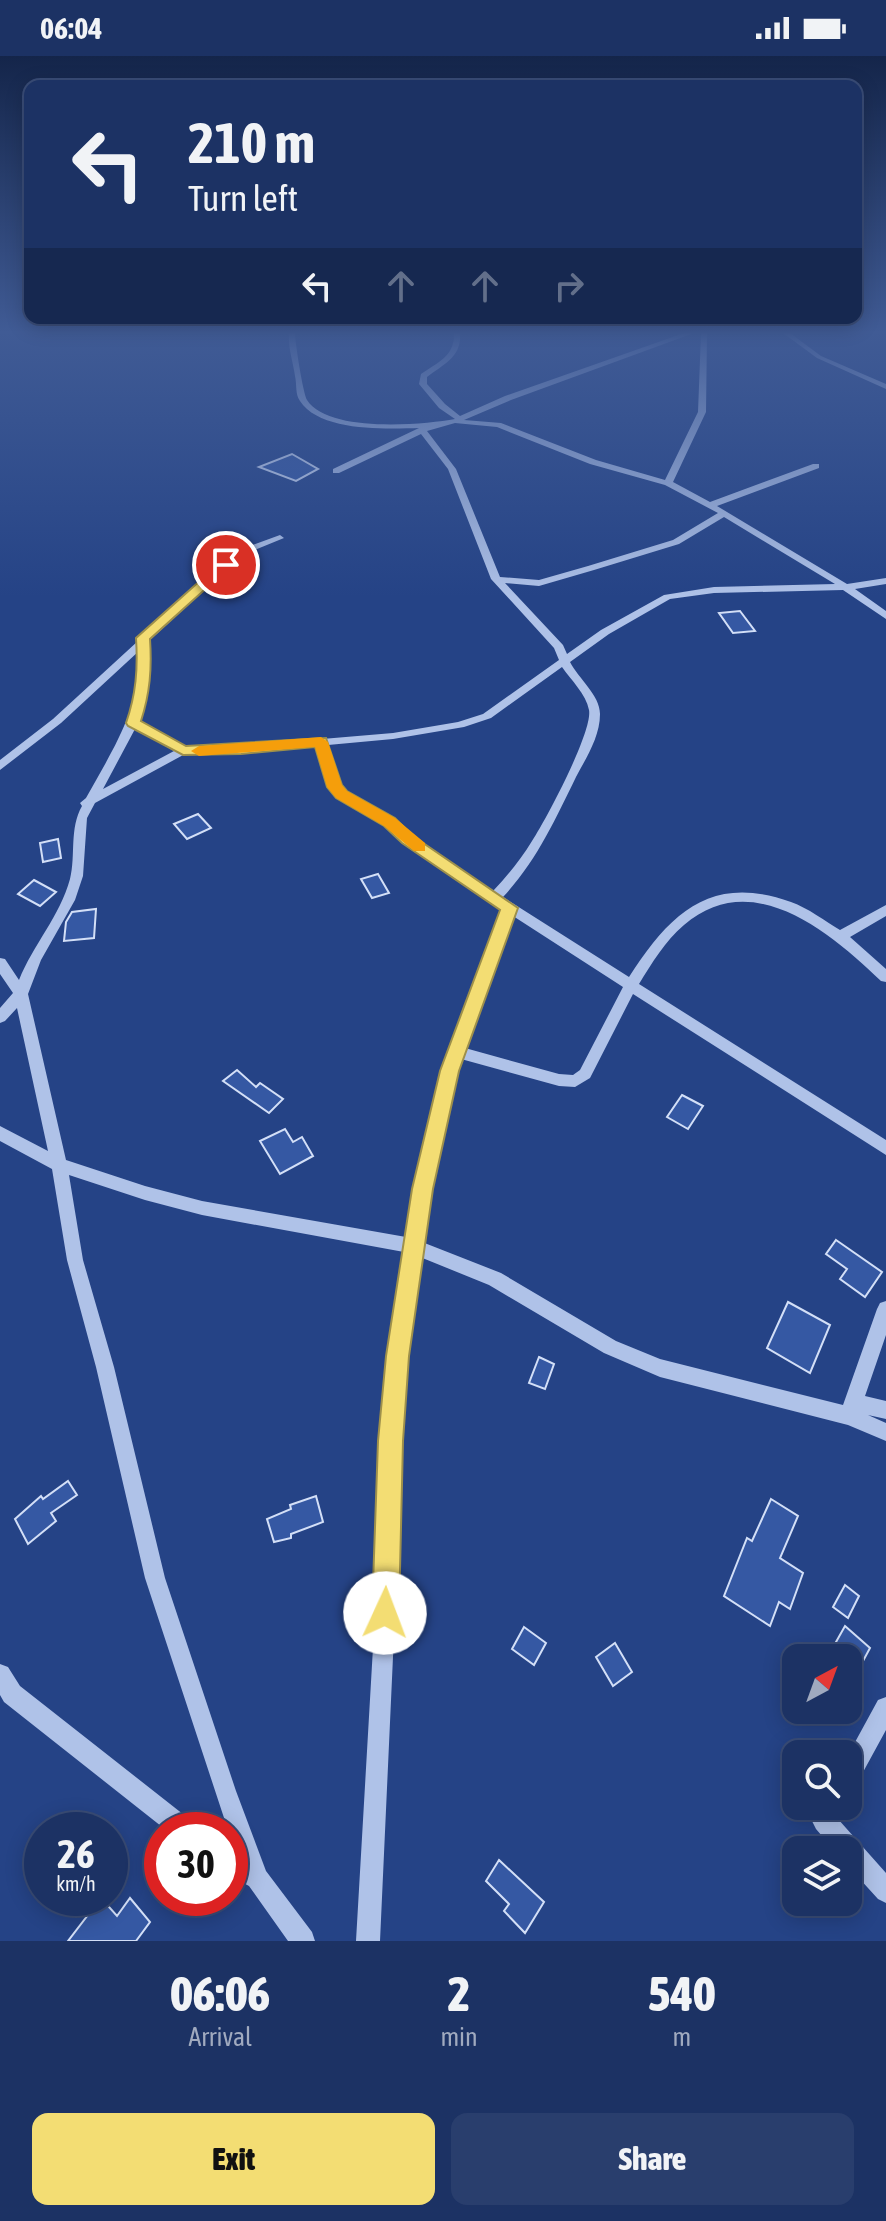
<!DOCTYPE html>
<style>
body{margin:0;font-family:"Asap Condensed",sans-serif;background:#293e6d;color:#f1f3f6;height:100vh;display:flex;flex-direction:column;font-size:30px;white-space:nowrap}
*{box-sizing:border-box;margin:0}
p{font-size:26px;color:#a0aabf}
.icon{flex:none;width:44px;height:44px;fill:none;stroke:currentColor;stroke-width:2;stroke-linecap:round;stroke-linejoin:round}
.map{position:relative;height:1885px;overflow:hidden}
.details{display:flex;flex-direction:column;background:#1c3264;flex:1}
.details>*{flex:none}
.banner{position:absolute;left:24px;top:24px;width:838px;height:244px;border-radius:16px;box-shadow:0 4px 20px #0003,0 0 0 2px #3a4d78;background:#1c3264;color:#f1f3f6;overflow:hidden}
.needle{width:52px;rotate:41deg}
.fabs{position:absolute;left:782px;top:1588px;display:grid;gap:16px}
.fabs a{display:grid;place-items:center;width:80px;height:80px;border-radius:16px;background:#1c3264;box-shadow:0 4px 20px #0003,0 0 0 2px #3a4d78;font-size:40px}
.speed{position:absolute;left:24px;top:1756px;display:flex;gap:16px;font-size:40px;font-weight:700;text-align:center}
.speed>*{display:grid;place-content:center;width:104px;height:104px;border-radius:50%;background:#1c3264;box-shadow:0 4px 20px #0003,0 0 0 2px #3a4d78;line-height:1}
.speed small{font-size:20px;font-weight:400}
.speed .limit{border:12px solid #d22;background:#fff;color:#111}
.pin{position:absolute;display:grid;place-items:center;width:68px;height:68px;color:#fff;margin:-34px;border:4px solid #fff;border-radius:50%;box-shadow:0 2px 8px #0007}
.me{position:absolute;width:88px;margin:-44px;rotate:2deg;stroke-linejoin:round;filter:drop-shadow(0 0 6px #0008)}
.turn{display:flex;align-items:center;gap:28px;height:168px;padding:0 32px;font-size:36px}
.turn .icon{width:104px;height:104px;stroke-width:2.5}
.turn b{display:block;font-size:56px;line-height:68px}
.lanes{display:flex;align-items:center;height:76px;padding:0 32px;background:#0003;justify-content:center;gap:40px;direction:ltr}
.lanes .off{opacity:.35}
.eta{display:flex;justify-content:space-evenly;align-items:center;height:136px;text-align:center}
.eta b{font-size:48px;font-weight:800;line-height:56px}
.button{display:flex;gap:16px;margin-top:auto;padding:16px 32px}
.button a{flex:1;height:92px;border-radius:16px;background:#f3dd73;color:#111;font-size:32px;font-weight:800;line-height:92px;text-align:center}
.button a+a{background:#293e6d;color:#f1f3f6}
.status{display:flex;justify-content:space-between;align-items:center;height:56px;padding:0 40px;background:#1c3264;direction:ltr}
.status svg{height:22px;fill:currentColor}
.map>svg:first-child{display:block}
.building{fill:#3558a3;stroke:#d3dff7;stroke-width:2}
.lines{fill:none;stroke-linecap:round;stroke-linejoin:round}
.minor{fill:#afc2e8;fill-rule:evenodd}
.route{fill:#f3dd73;stroke:#9e904b;stroke-width:2}
.slow{fill:#f59e0b}
</style>
<div class="status"><b>06:04</b><svg viewBox="0 0 49 12"><path d="M0 12V9h3v3zM5 12V6h3v6zM10 12V3h3v9zM15 12V0h3v12zM26 1h20v11H26zM47 4h2v5h-2z"/></svg></div>
<div class="map">
<svg width="886" height="1885" viewBox="0 0 886 1885">
<rect width="100%" height="100%" fill="#254386"/>
<path class="building" d="M292 398 318 413 296 425 259 411Z
M740 555 755 575 733 577 719 557Z
M198 758 211 772 187 783 174 768Z
M58 783 61 802 43 806 40 787Z
M378 818 389 837 372 842 361 823Z
M34 824 56 836 40 850 18 838Z
M96 853 94 882 64 885 66 866 72 856Z
M237 1014 256 1031 260 1027 283 1043 269 1057 223 1025Z
M682 1039 703 1050 688 1073 667 1061Z
M285 1073 293 1086 302 1081 313 1100 280 1118 260 1085Z
M836 1184 882 1216 865 1241 840 1223 847 1213 826 1198Z
M788 1246 830 1269 810 1317 767 1292Z
M539 1301 554 1308 545 1333 529 1327Z
M68 1425 77 1439 51 1457 56 1465 28 1488 15 1463 41 1440 43 1443Z
M316 1440 323 1466 291 1478V1482L274 1486 267 1463 291 1453 290 1449Z
M771 1443 798 1460 780 1502 803 1517 790 1553 779 1546 770 1570 724 1540 747 1482 752 1485Z
M845 1529 859 1540 848 1562 833 1551Z
M845 1570 870 1592 848 1633V1602H827Z
M524 1571 546 1587 534 1609 512 1593Z
M615 1587 632 1616 613 1630 596 1601Z
M499 1804 544 1846 525 1877 504 1855 509 1848 486 1825Z
M101 1842 117 1860 130 1842 150 1866 136 1885H68Z"/>
<g class="lines">
<path class="minor" d="M289 277H295C295 286 303 337 307 344 328 377 422 369 455 363L439 352 419 328 421 318C438 306 455 300 454 277H460C462 301 444 308 427 321V328L445 348 460 360 505 340 684 277H694L511 344 464 364 501 367 596 404 665 424 698 356 701 277H707L706 356 673 426 710 446 813 408H819V412L717 450 847 528 886 522V528L855 533 886 555V563L843 534 714 537 670 543 609 578 570 606C578 622 600 639 600 658 600 681 586 702 576 721 555 764 536 806 503 841L629 921C670 857 711 817 791 846 808 852 825 865 840 874L886 849V860L850 881 886 913V926L881 925C830 876 752 810 684 869 665 885 652 907 639 928L886 1084V1099L633 938 590 1022 575 1031 559 1030 461 1003 445 1061 422 1186 501 1217 616 1285 660 1303 843 1349 877 1253 880 1247 886 1245V1279L865 1340 886 1345V1363L868 1359 886 1367V1385L848 1369 660 1321 604 1297 489 1229 420 1201 407 1300 399 1385 395 1557 380 1885H356L375 1557 381 1385 389 1300 404 1196 202 1159 145 1144 69 1119 83 1204 114 1311 165 1522 236 1735 266 1815 312 1876 315 1885H288L249 1830 230 1820V1795L236 1798 230 1774H228L145 1522 96 1311 67 1204 52 1113 0 1085V1070L48 1095 17 952 5 965 0 967V952L13 937 0 918V902L5 903 19 924C33 889 60 860 70 823 76 799 69 773 82 750L80 747 86 742C112 695 142 651 139 595L61 667 0 714V704L53 663 138 585 139 580 144 579 223 507 244 492 280 479 284 482 250 496 229 511 148 586C150 615 147 638 139 666L185 691 263 688 393 677 458 666 483 658 559 604 554 592 491 523 448 413 421 378 339 417H333V413L419 372C387 373 320 376 300 345 295 338 297 329 295 320 293 305 288 293 289 277ZM455 367 497 371 590 408 665 429 718 457 673 484 588 510 539 524 500 521 456 413 427 375ZM724 461 835 528 714 531 664 539 601 574 567 598 563 589 505 527 539 530 594 514 679 488ZM562 611C571 624 586 638 589 654 593 675 546 764 532 785 521 803 508 819 493 835L412 780 394 763 346 736 340 730 328 689 393 683 464 671 491 662ZM135 673 174 695 103 733ZM317 691 329 731 338 742 386 769 404 786 503 854 442 1015 429 1061 406 1181 202 1145 145 1130 66 1104 28 938 41 904 75 844 83 820 87 762 95 747 185 698 263 696ZM513 860 623 931 580 1014 573 1019 559 1018 465 992Z
M783 277H790L821 300 886 328V333L817 302Z
M0 1608 8 1611 20 1630 193 1766 197 1774H166L4 1646 0 1639Z
M886 1641V1674L856 1729 848 1732V1699L878 1644Z
M820 1750H843L838 1763 886 1817V1847L878 1843 848 1810V1794H834L816 1773 812 1765Z"/>
</g>
<linearGradient id="sky" x2="0" y2="1"><stop stop-color="#14254a"/><stop offset="0.51" stop-color="#405b95"/><stop offset="1" stop-color="#405b95" stop-opacity="0"/></linearGradient>
<rect width="886" height="541" fill="url(#sky)"/>
<path class="route" d="M221 506 232 509 150 583C152 613 150 637 141 665L186 690 326 682 342 729 347 735 395 762 413 780 518 852 459 1015 433 1133 409 1300 403 1385 399 1557 395 1567 385 1571 376 1567 372 1557 378 1385 386 1300 412 1133 440 1015 500 854 402 787 384 770 336 742 327 731 315 691 241 698 183 699 128 670 126 667C136 638 138 613 136 582Z"/>
<path class="slow" d="M321 681 328 686 342 729 347 735 395 762 425 787V795H414L384 770 336 742 327 731 315 691 199 700 191 695 199 690Z"/>
</svg>
<div class="fabs">
<a><svg class="needle" viewBox="-14 -14 28 28"><path d="M0-13l5 13h-10z" fill="#e53935"/><path d="M0 13l5-13h-10z" fill="#a0aabf"/></svg></a>
<a><svg class="icon" aria-label="search" viewBox="0 0 24 24"><circle cx="10" cy="10" r="6"/><path d="M15 15l6 6"/></svg></a>
<a><svg class="icon" aria-label="layers" viewBox="0 0 24 24"><path d="M12 4l9 5-9 5-9-5zM3 14l9 5 9-5"/></svg></a>
</div>
<div class="speed"><div>26<small>km/h</small></div><div class="limit">30</div></div>
<div class="pin" style="left:226px;top:509px;background:#d93025"><svg class="icon" aria-label="arrive" viewBox="0 0 24 24"><path d="M6 21V4h12l-3 4 3 4H6"/></svg></div>
<svg class="me" style="left:385px;top:1557px" viewBox="-20 -20 40 40"><circle r="19" fill="#fff"/><path d="M0-13L10 11 0 6-10 11z" fill="#f3dd73"/></svg>
<div class="banner">
<div class="turn"><svg class="icon" aria-label="left" viewBox="0 0 24 24"><path d="M17 20v-9H6M10 6l-5 5 5 5"/></svg><div><b>210 m</b>Turn left</div></div>
<div class="lanes"><svg class="icon" aria-label="left" viewBox="0 0 24 24"><path d="M17 20v-9H6M10 6l-5 5 5 5"/></svg><svg class="icon off" aria-label="ahead" viewBox="0 0 24 24"><path d="M12 20V5M6 11l6-6 6 6"/></svg><svg class="icon off" aria-label="ahead" viewBox="0 0 24 24"><path d="M12 20V5M6 11l6-6 6 6"/></svg><svg class="icon off" aria-label="right" viewBox="0 0 24 24"><path d="M7 20v-9h11M14 6l5 5-5 5"/></svg></div>
</div>
</div>
<section class="details">
<div class="eta">
<div><b>06:06</b><p>Arrival</p></div>
<div><b>2</b><p>min</p></div>
<div><b>540</b><p>m</p></div>
</div>
<div class="button"><a>Exit</a><a>Share</a></div>
</section>
